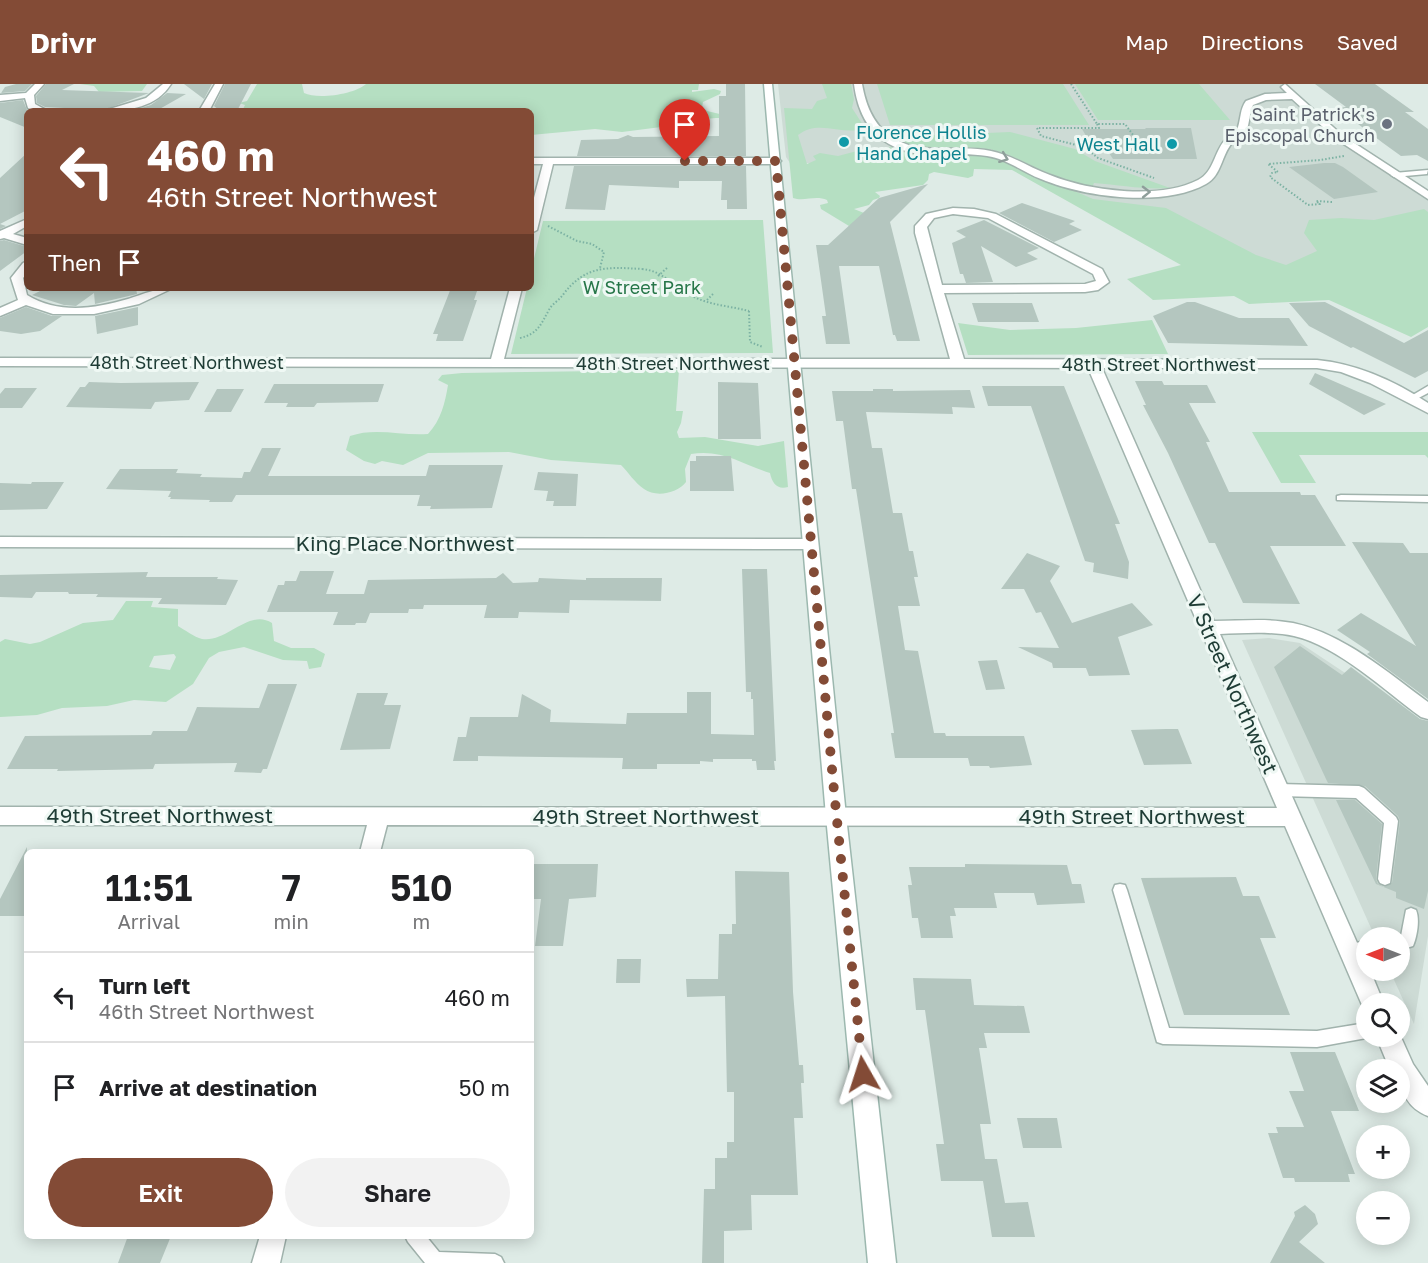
<!DOCTYPE html>
<meta charset="utf-8">
<style>
body{margin:0;font-family:"Golos Text",sans-serif;background:#f2f2f2;color:#202124;height:100vh;display:flex;flex-direction:column;font-size:22px;white-space:nowrap}
*{box-sizing:border-box;margin:0}
p{font-size:20px;color:#757577}
.icon{flex:none;width:33px;height:33px;fill:none;stroke:currentColor;stroke-width:2;stroke-linecap:round;stroke-linejoin:round}
.map{position:relative;flex:1;overflow:hidden}
.side{position:absolute;left:24px;top:765px;width:510px;height:390px;display:flex;flex-direction:column;background:#fff;border-radius:9px;box-shadow:0 3px 15px #0003}
.side>*{flex:none}
.guide{position:absolute;left:24px;top:24px;width:510px;height:183px;border-radius:9px;box-shadow:0 3px 15px #0003;background:#834b36;color:#fff;overflow:hidden}
.needle{width:39px;rotate:270deg}
.tools{position:absolute;left:1356px;top:843px;display:grid;gap:12px}
.tools a{display:grid;place-items:center;width:54px;height:54px;border-radius:50%;background:#fff;box-shadow:0 3px 15px #0003;font-size:30px}
.pin{position:absolute;display:grid;place-items:center;width:51px;height:51px;color:#fff;margin:-62px -26px;border-radius:50% 50% 50% 0;rotate:-45deg;box-shadow:0 0 6px #0007}
.pin .icon{rotate:45deg}
.me{position:absolute;width:66px;margin:-33px;rotate:354deg;stroke-linejoin:round;filter:drop-shadow(0 0 4px #0008)}
.turn{display:flex;align-items:center;gap:21px;height:126px;padding:0 24px;font-size:27px}
.turn .icon{width:78px;height:78px;stroke-width:2.5}
.turn b{display:block;font-size:42px;line-height:51px}
.then{display:flex;align-items:center;height:57px;padding:0 24px;background:#0003;gap:12px;font-size:22px}
.eta{display:flex;justify-content:space-evenly;align-items:center;height:102px;text-align:center}
.eta b{font-size:36px;font-weight:600;line-height:42px}
.action{display:flex;gap:12px;margin-top:auto;padding:12px 24px}
.action a{flex:1;height:69px;border-radius:36px;background:#834b36;color:#fff;font-size:24px;font-weight:600;line-height:69px;text-align:center}
.action a+a{background:#f2f2f2;color:#202124}
ul{padding:0;list-style:none}
li{display:flex;align-items:center;gap:18px;height:90px;padding:0 24px;border-top:2px solid #e0e0e0}
li div{flex:1}
li b{display:block;font-size:22px}
li em{font-style:normal}
header{display:flex;align-items:center;gap:36px;box-sizing:border-box;height:84px;padding:0 30px;background:#834b36;color:#fff}
header strong{font-size:28px}
nav{display:flex;gap:33px;margin-inline-start:auto;font-size:21px}
.map>svg:first-child{display:block}
.built{fill:#cddbd5}
.green{fill:#b5dfc2;fill-rule:evenodd}
.building{fill:#b4c6bf}
.lines{fill:none;stroke-linecap:round;stroke-linejoin:round}
.lane-casing{stroke:#a1b3ad;stroke-width:3}
.street-casing{stroke:#a1b3ad;stroke-width:3}
.secondary-casing{stroke:#9cb8af;stroke-width:3}
.path{stroke:#7cb2a3;stroke-width:2;stroke-dasharray:1.5 2;stroke-linecap:butt}
.lane{fill:#fff;fill-rule:evenodd}
.street{fill:#fff;fill-rule:evenodd}
.secondary{fill:#fff;fill-rule:evenodd}
.path-bridge{stroke:#7cb2a3;stroke-width:2;stroke-dasharray:1.5 2;stroke-linecap:butt}
.oneway{stroke:#8e9e9a}
.route{stroke:#834b36;stroke-width:10;stroke-dasharray:0 18}
.worship-dot{fill:#6b7280;stroke:#eff8f4;stroke-width:2}
.culture-dot{fill:#0f9aa8;stroke:#eff8f4;stroke-width:2}
.labels{text-anchor:middle;dominant-baseline:central;stroke-width:6;stroke-linejoin:round;paint-order:stroke}
.far-worship-label{font-size:18px;fill:#5b616d;stroke:#eff8f4;text-anchor:end}
.far-culture-label{font-size:18px;fill:#0d838f;stroke:#eff8f4;text-anchor:start}
.far-park-label{font-size:18px;fill:#267648;stroke:#eff8f4}
.far-street-label{font-size:18px;fill:#1e3c35;stroke:#eff8f4}
.street-label{font-size:21px;fill:#1e3c35;stroke:#eff8f4}
</style>
<header>
<strong>Drivr</strong>
<nav><a>Map</a><a>Directions</a><a>Saved</a></nav>
</header>
<div class="map">
<svg width="1428" height="1179" viewBox="0 0 1428 1179">
<rect width="100%" height="100%" fill="#deebe6"/>
<path class="built" d="M778 0H1281L1317 35 1428 111V163L1294 216 1012 79H790L786 73Z
M1269 554 1300 559 1428 644V852L1414 940 1390 887 1400 886V854L1375 853 1242 556Z"/>
<path class="green" d="M80 0H147L142 7 99 8 94 2Z
M257 0H302L304 9C318 16 355 10 366 0H699L698 6H692V8L714 5 721 7 720 10 703 18 702 23 707 27 724 31V34C718 34 708 34 703 36 693 41 688 52 673 48L669 42 622 48 595 45 531 51V27H242L245 21 239 19 247 17Z
M822 0H851L854 15 852 24 865 44C844 53 819 34 798 51L807 80 816 76 813 72 820 69 838 72 857 67 877 68 890 63 939 71 983 70 998 74 1093 115 1166 124 1256 171 1286 181 1317 167 1304 149 1309 136 1341 134 1374 136 1424 125 1428 128V243L1411 253 1329 216 1249 220 1234 212 1153 216 1127 195 1181 181 1012 86 974 85 973 92 968 94 934 88 929 90 928 96 923 101 875 108 880 112 879 114 873 116 869 121 854 125 869 131 849 142 821 125 820 121 828 119 827 116C815 111 804 118 793 114L784 24 812 25 817 17 827 14Z
M877 0H1063L1089 41H890Z
M1075 0H1199L1230 36H1098Z
M1010 48 1075 65 1095 77 1170 104C1145 106 1120 101 1094 99L1092 104C1075 98 1056 93 1039 85 1019 76 1002 65 978 64 949 62 917 70 892 53Z
M763 136 773 269 511 270 527 204H531V187L543 137Z
M1152 236 1168 270 968 271 958 239 1010 246 1076 244Z
M679 286 676 327H683L681 339 677 348 679 354 705 353 758 362 784 357 788 403C777 406 772 399 770 389 741 380 723 365 691 370L685 385 686 398C678 409 656 414 644 405 635 399 628 388 621 381L551 376 509 368 428 369 403 381 382 377 375 380 364 377 346 366 350 352C375 343 402 352 428 350 441 336 445 319 448 301L438 296 442 291 462 289Z
M1252 348H1428V374L1425 371H1299L1316 399H1281Z
M126 517H153L151 523 178 525V542C185 546 194 553 202 555 227 559 249 524 272 539L274 557 291 564H314L325 570 321 583 309 585 307 577 283 576 244 563 219 568 209 574 193 600 166 618 134 616 107 622 62 624 37 631 0 633V558L5 555 30 560 40 558 83 539 113 536ZM174 570 176 573 170 586 149 583 154 572Z"/>
<path class="building" d="M16 0H32L25 7 1 9 5 3Z
M46 0H74L62 6 149 9 101 27H64V24L45 23 37 19 36 12Z
M184 0H212L204 15Z
M225 0H251L237 27H220L214 22Z
M726 0H745L746 72H577L581 56 618 55 628 51 633 53 719 52V12H726Z
M1315 0H1375L1414 28H1405L1428 45V77L1417 71 1401 72 1383 59 1337 24 1346 23Z
M167 9 186 10 156 27H131L151 21Z
M23 16 27 26V44L0 33V19Z
M1145 44H1191L1197 75H1113L1109 69H1096L1082 45H1146Z
M27 69V126L0 140 6 142 0 145V94Z
M1324 79H1335L1343 83 1378 108 1334 115 1289 83Z
M574 82H746L747 125H727V116H721L722 97H679V104L609 101 605 126 565 125Z
M928 100 890 138 920 257H897L895 251H893L879 182H839L850 260H826L822 232H826L816 161H828L879 114Z
M1022 119 1075 137 1069 140 1082 146 1054 158 999 129Z
M984 136 1039 164 1027 169 1038 175 1016 183 981 162 993 198 966 199 963 190H960L952 159 966 153 956 147Z
M4 156 27 163V167L0 187V157Z
M46 204H136L137 210 95 220 94 209 76 222 64 221 32 211Z
M451 204H478L474 216H477L463 257H436L438 250H433Z
M1187 218H1195L1239 234H1289L1308 262 1168 259 1153 232Z
M1325 218 1404 259 1428 246V287L1415 294 1353 263 1351 264 1309 242 1289 219Z
M972 219H1032L1039 238H978Z
M26 223 52 232H62L40 247 21 250 0 247V234Z
M138 223V241L97 250 95 232Z
M1315 289 1386 320 1364 331 1309 300Z
M1135 297H1162L1164 301H1207L1216 319H1189L1210 358H1206L1229 408H1300L1301 411H1315L1346 462H1270L1300 520 1243 519 1215 459H1209L1168 369 1143 321H1146Z
M89 298 121 299 199 298 189 316 155 318 151 325 66 323 80 303H85Z
M718 298 758 299 761 355H718Z
M274 300H384L378 318 317 319 314 323H286L288 319H264Z
M982 302H1064L1120 440H1115L1129 478 1128 495 1093 488 1094 479 1085 477 1031 322H988Z
M5 304H37L22 324H0V310Z
M217 305H244L231 328H204Z
M873 305H893V307L970 306 975 324 952 323 953 330 866 328 872 364H882L893 429H902L909 467H913L918 493H914L920 522H898L905 566 918 567 934 649H945L946 652H1024L1032 681 990 684 989 682H970L968 674H895L891 649H894L856 405H852L843 337H836L832 307H873Z
M262 364H281L268 392H426L429 381H503L492 424 430 425 431 422H417L420 411H236L232 418H209L210 416 170 415 171 413H168L171 407 106 405 120 385H178L176 389 202 390 200 393 242 394 244 388H250Z
M696 372H731L734 407H690V377H696Z
M538 388 578 390 576 422H553L554 417H546L548 407 534 406Z
M32 398H64L47 425 0 426V399L31 400Z
M1352 458 1403 459 1410 469H1428V615L1367 570 1370 568 1337 546 1361 529 1416 562Z
M1027 469 1060 482 1050 497 1072 539 1132 519 1153 541 1118 553 1130 591 1089 592 1086 584H1053L1052 579 1018 563 1059 564 1041 528 1036 529 1024 505H1001Z
M742 485H767L776 677H774L775 686H757L756 677H752V675H713V678L700 677V680H657V685H622L623 674 478 672V677H453L458 653H466L470 633H518L522 610 551 626 550 638 626 640 627 629H687V608H711V650L754 651 753 615H751V608H746Z
M300 487H334L326 510H364L368 496 496 494 503 489 513 499 538 498 539 494 586 496V494H662L661 517 570 516 569 529 519 528 518 534H484L487 521H424L423 525H409L408 529H370L366 539H356L355 541H333L338 528H267L278 501H284L285 497H296Z
M148 488 146 493H218L217 495 238 496 226 521 158 520 162 514 96 513 98 510H69L68 508H36L32 514 0 513V491Z
M1300 562 1342 591 1351 583 1420 635 1428 637V807L1424 825 1396 814V808L1376 800 1336 716H1355L1382 740 1376 795 1378 800 1384 803 1392 799 1400 737 1398 732 1365 702 1328 699 1326 695 1274 583Z
M997 576 1005 605 986 606 978 577Z
M268 600H297L267 685H263L261 689 234 688 237 679 155 680 153 685 57 687 58 685H7L25 652 151 651 153 647H187L197 623 259 624Z
M357 609H388L384 621H401L390 665 340 666Z
M1166 645H1178L1192 680 1144 681 1131 646Z
M27 763V832H0V815Z
M531 780H598L596 813 569 815 563 862H535L541 815H531Z
M965 780 1067 781 1072 800H1081L1085 819 1037 821 1034 809H994L997 824H954L956 832H950L953 854H921L918 834H912L908 801H912L909 783H965Z
M735 787 789 788 793 908 799 981H803L804 999H801L803 1034H794L798 1111H751L752 1146 724 1147V1179H702L704 1105H715V1074H727V1058H734V1008H727L725 912 687 913 686 895H718L719 850H732V840H736Z
M1236 793 1243 812H1259L1276 854H1260L1290 931H1184L1141 794Z
M617 875H641L640 899H616Z
M913 894 971 895 974 921 1024 922 1030 949H984L987 964H979L991 1040H980L985 1075H997L1005 1119 1028 1118 1035 1153H992L983 1097H941L936 1060H944L925 926H916Z
M1290 968H1335L1359 1027H1331L1355 1090H1348L1350 1098H1295L1294 1094H1283L1268 1049H1278L1276 1043H1304L1289 1007H1304Z
M1017 1034H1057L1062 1064H1023Z
M1305 1121 1315 1130 1318 1140 1299 1158 1325 1179H1270L1295 1132 1294 1128Z
M128 1152H171L160 1179H118Z"/>
<g class="lines">
<g class="lane-casing">
<path id="lane" d="M1428 86 1427 90 1394 93 1391 91 1394 89Z
M1428 302V309L1411 318 1406 315Z
M1341 411 1428 412V418L1337 416V412Z
M1279 700 1359 702 1364 704 1396 733 1398 737 1390 799 1385 801 1380 799 1378 795 1384 739 1356 714 1279 712 1274 710 1272 706 1274 702Z
M1120 800 1125 801 1127 806 1169 944 1317 947 1366 939V952L1372 953 1317 963 1163 960 1157 958 1113 806 1115 801Z
M1411 824 1416 826C1420 835 1417 853 1413 862L1400 866V854H1396L1401 852 1406 826Z
M1366 857V871L1350 873 1345 871 1343 866 1345 861Z
M405 1152H426L439 1168 495 1170 501 1173 504 1179H425L408 1158Z"/>
</g>
<g class="street-casing">
<path id="street" d="M35 0H44L34 11 35 20 48 27H35L28 24 25 14 0 17V11L26 9Z
M163 0H171C157 23 129 27 103 27L146 14Z
M215 0H223L209 27H199Z
M854 0H862C866 23 875 45 897 56 925 72 960 60 991 67 1012 71 1030 84 1050 91 1089 107 1159 116 1198 96 1214 88 1214 68 1225 56 1229 51 1236 49 1238 43 1241 34 1240 25 1246 17L1265 10 1287 9 1281 3 1285 0 1342 51 1428 107V115L1336 55 1292 15 1266 16 1253 21C1249 29 1250 39 1246 47 1242 52 1236 55 1232 59 1221 72 1222 91 1206 100 1163 124 1084 113 1041 95 1023 88 1007 75 987 72 955 66 920 78 889 60 867 48 857 24 854 0Z
M531 74H776L781 77 776 80H553L537 146 531 149V125L543 80H531Z
M953 124 974 125 996 130 1102 185 1109 198 1098 206 1085 208 944 209 964 275 1317 276C1357 280 1395 297 1428 319V329L1370 299 1341 288 1317 284H1102L1214 537C1240 537 1267 534 1293 539 1344 550 1387 588 1428 618V635L1421 633C1385 607 1338 562 1294 552 1270 547 1244 549 1220 550L1366 879V886H1370L1384 920H1366V929L1365 928 1285 742 387 741 380 768H360L367 741H0V723L1277 724 1088 284 0 282V274L491 275 510 204H522L504 275H950L915 149V142L926 130ZM953 130 988 134 1093 190 1096 197 1085 200 942 201 927 143 934 134Z
M27 135V142L13 150 27 154V161L4 154 0 155V147Z
M27 177V189L23 194 27 211C58 230 94 225 128 215 144 210 156 204 173 204L139 220 94 230H53L26 221 0 232V224L18 216 11 194 23 179Z
M0 453 810 455 816 456 818 460 816 464 810 465 0 463Z
M1400 951 1413 980 1428 1002V1032C1407 1024 1400 1007 1400 986H1390L1376 952Z
M260 1152H286L280 1179H252Z"/>
</g>
<g class="secondary-casing">
<path id="secondary" d="M764 0H772L846 732 896 1179H868L826 732Z"/>
</g>
<path class="path" d="M1071 0 1097 40H1125L1139 59
M1097 40 1099 44H1037L1041 52 1084 63 1098 74 1154 94
M1332 118 1316 117 1320 120 1308 121 1270 93 1272 89 1278 88 1268 80 1320 76 1344 72
M548 142 577 157 592 160 604 168 600 184
M658 192 667 184
M707 216 713 210
M749 227 750 258 763 263
M520 254C538 250 541 240 549 226 551 221 558 217 562 212 585 181 606 183 642 185"/>
<use href="#lane" class="lane"/>
<use href="#street" class="street"/>
<use href="#secondary" class="secondary"/>
<path class="path-bridge" d="M642 185C664 187 672 202 690 211 708 221 730 222 749 227"/>
</g>
<defs><path id="oneway-chevron" d="M-2-3.5L2.5 0L-2 3.5" fill="none" stroke-width="1.6" stroke-linecap="round" stroke-linejoin="round" transform="scale(1.5)"/></defs>
<g class="oneway">
<use href="#oneway-chevron" transform="translate(1004 74) rotate(21)"/>
<use href="#oneway-chevron" transform="translate(1146 108) rotate(-1)"/>
</g>
<g class="lines">
<path class="route" d="M685 77H776L834 707 863 990"/>
</g>
<circle class="worship-dot" cx="1387" cy="40" r="6"/>
<g class="culture-dot">
<circle cx="844" cy="58" r="6"/>
<circle cx="1172" cy="60" r="6"/>
</g>
<g class="labels">
<g class="far-worship-label">
<text x="1375" y="30">Saint Patrick's<tspan x="1375" dy="21">Episcopal Church</tspan></text>
</g>
<g class="far-culture-label">
<text x="856" y="48">Florence Hollis<tspan x="856" dy="21">Hand Chapel</tspan></text>
<text x="1160" y="60" text-anchor="end">West Hall</text>
</g>
<g class="far-park-label">
<text x="642" y="203">W Street Park</text>
</g>
<g class="far-street-label">
<text x="187" y="278">48th Street Northwest</text>
<text x="673" y="279">48th Street Northwest</text>
<text x="1159" y="280">48th Street Northwest</text>
</g>
<g class="street-label">
<text x="405" y="459">King Place Northwest</text>
<text transform="translate(1233 600) rotate(66)">V Street Northwest</text>
<text x="160" y="731">49th Street Northwest</text>
<text x="646" y="732">49th Street Northwest</text>
<text x="1132" y="732">49th Street Northwest</text>
</g>
</g>
</svg>
<div class="tools">
<a><svg class="needle" viewBox="-14 -14 28 28"><path d="M0-13l5 13h-10z" fill="#e53935"/><path d="M0 13l5-13h-10z" fill="#757577"/></svg></a>
<a><svg class="icon" aria-label="search" viewBox="0 0 24 24"><circle cx="10" cy="10" r="6"/><path d="M15 15l6 6"/></svg></a>
<a><svg class="icon" aria-label="layers" viewBox="0 0 24 24"><path d="M12 4l9 5-9 5-9-5zM3 14l9 5 9-5"/></svg></a>
<a>+</a>
<a>−</a>
</div>
<div class="pin" style="left:685px;top:77px;background:#d93025"><svg class="icon" aria-label="arrive" viewBox="0 0 24 24"><path d="M6 21V4h12l-3 4 3 4H6"/></svg></div>
<svg class="me" style="left:863px;top:990px" viewBox="-20 -20 40 40"><path d="M0-17L14 15 0 8-14 15z" fill="#834b36" stroke="#fff" stroke-width="4"/></svg>
<div class="guide">
<div class="turn"><svg class="icon" aria-label="left" viewBox="0 0 24 24"><path d="M17 20v-9H6M10 6l-5 5 5 5"/></svg><div><b>460 m</b>46th Street Northwest</div></div>
<div class="then">Then<svg class="icon" aria-label="arrive" viewBox="0 0 24 24"><path d="M6 21V4h12l-3 4 3 4H6"/></svg></div>
</div>
<section class="side">
<div class="eta">
<div><b>11:51</b><p>Arrival</p></div>
<div><b>7</b><p>min</p></div>
<div><b>510</b><p>m</p></div>
</div>
<ul>
<li><svg class="icon" aria-label="left" viewBox="0 0 24 24"><path d="M17 20v-9H6M10 6l-5 5 5 5"/></svg><div><b>Turn left</b><p>46th Street Northwest</p></div><em>460 m</em></li>
<li><svg class="icon" aria-label="arrive" viewBox="0 0 24 24"><path d="M6 21V4h12l-3 4 3 4H6"/></svg><div><b>Arrive at destination</b></div><em>50 m</em></li>
</ul>
<div class="action"><a>Exit</a><a>Share</a></div>
</section>
</div>
